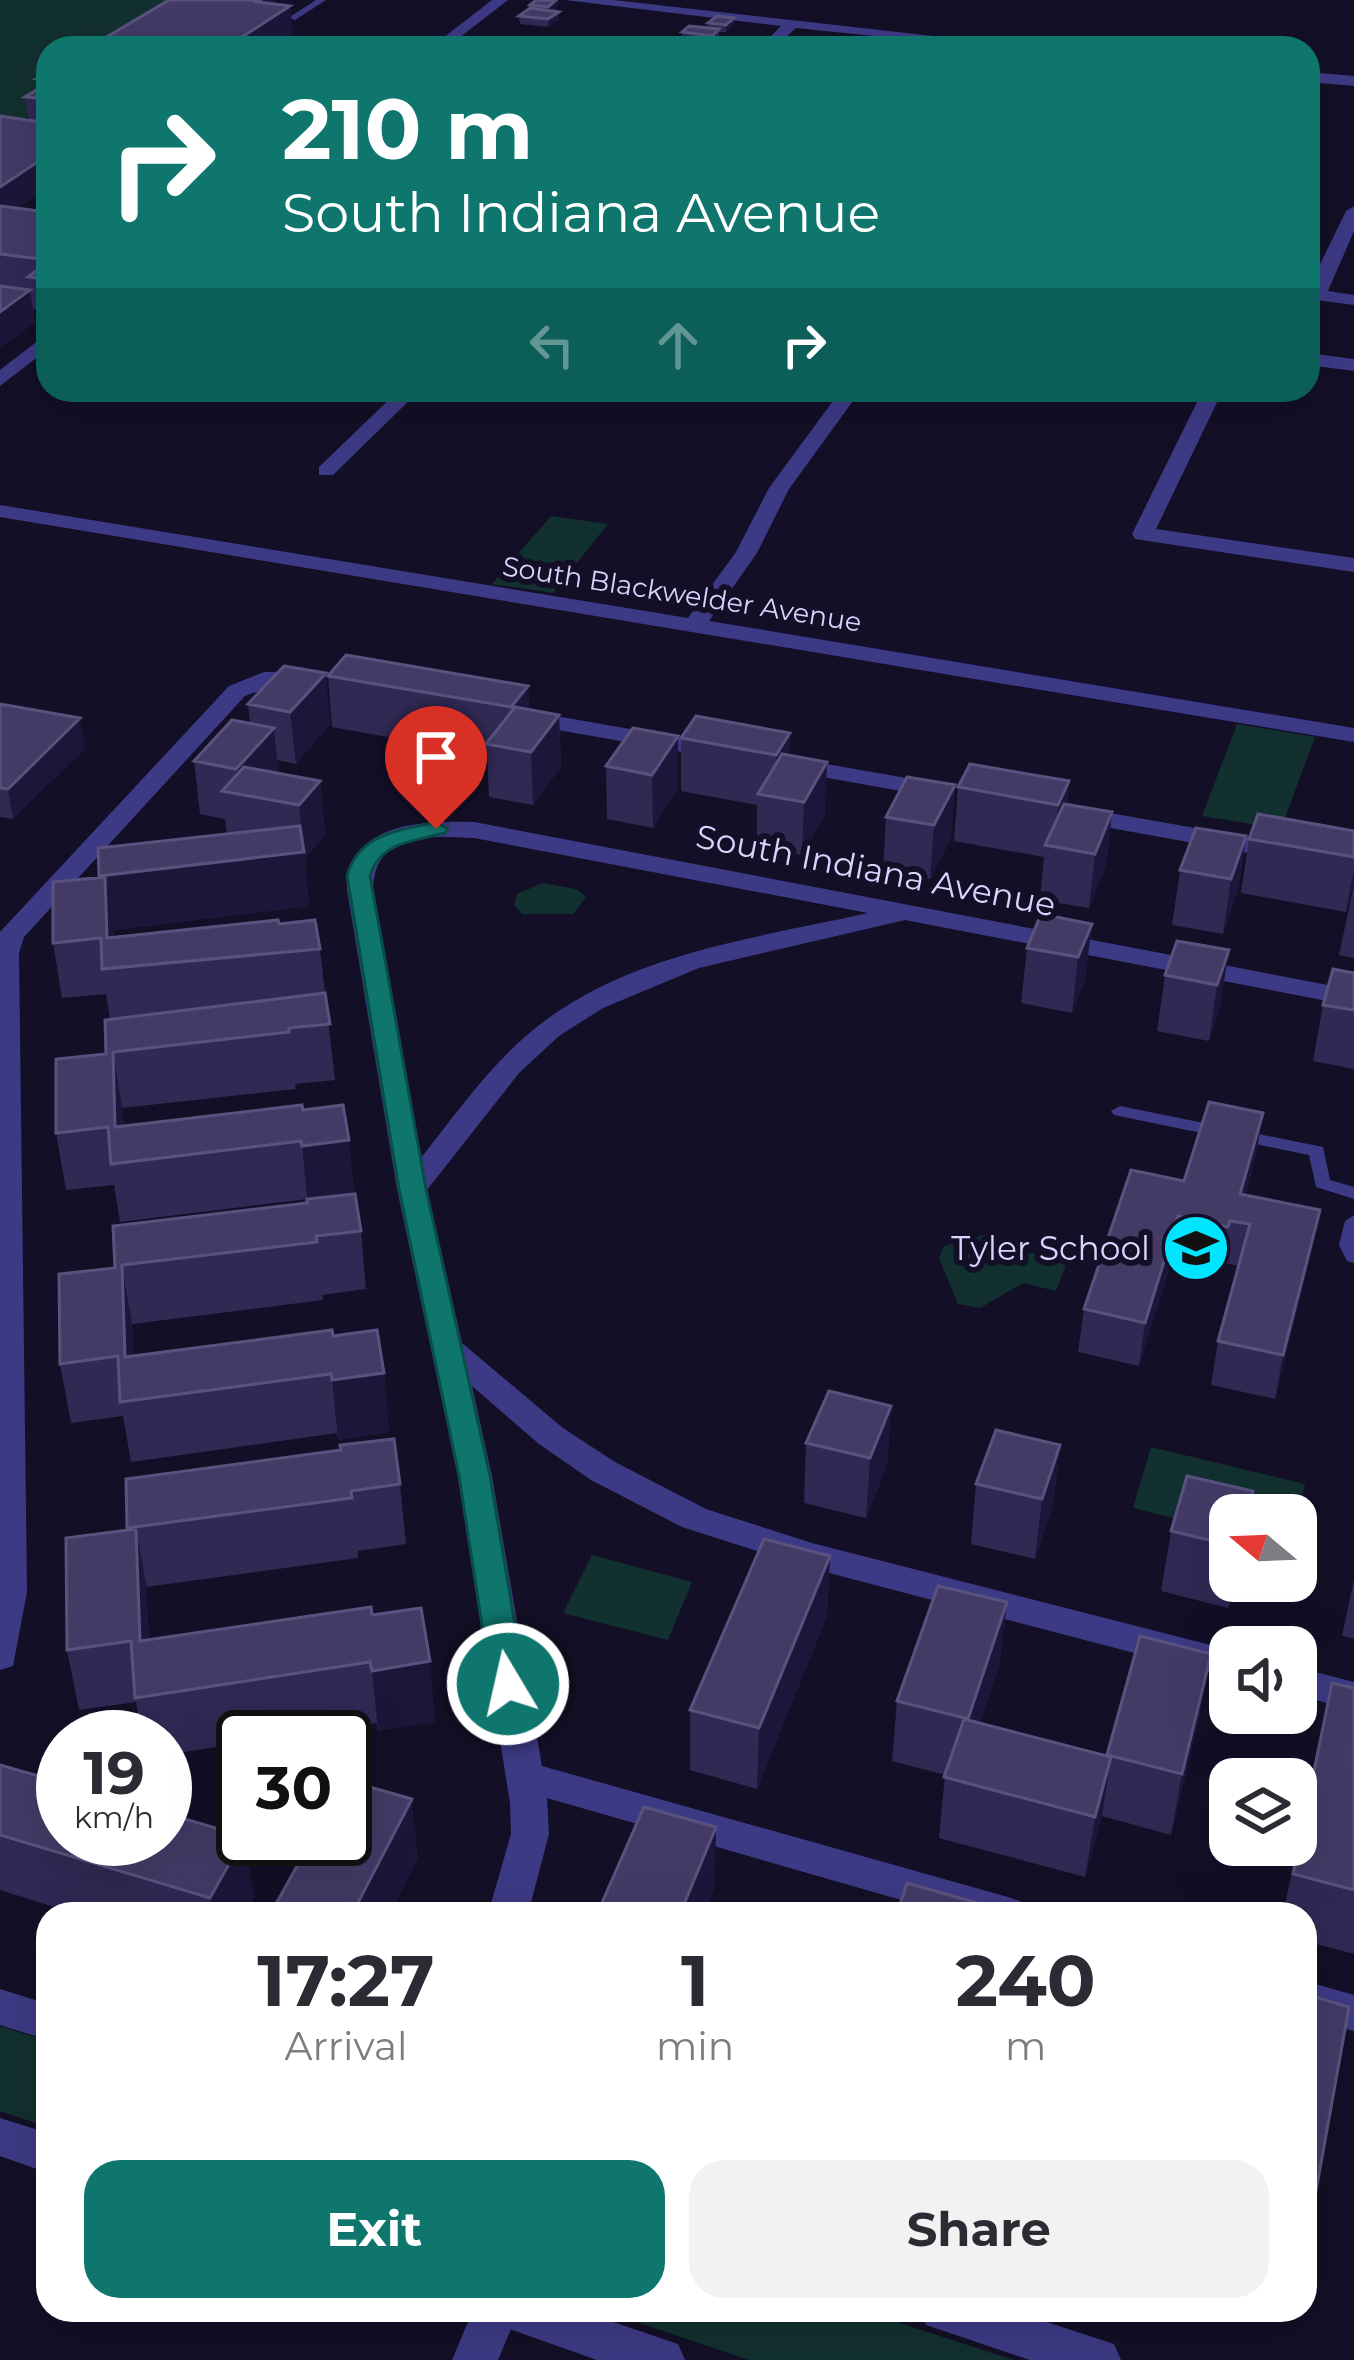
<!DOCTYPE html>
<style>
body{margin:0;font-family:Montserrat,sans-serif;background:#f2f2f3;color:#2b2b33;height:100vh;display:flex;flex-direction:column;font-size:45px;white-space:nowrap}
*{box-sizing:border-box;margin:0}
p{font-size:39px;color:#7c7c81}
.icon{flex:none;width:66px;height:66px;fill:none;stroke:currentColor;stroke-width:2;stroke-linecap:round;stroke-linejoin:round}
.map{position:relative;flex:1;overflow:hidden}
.drawer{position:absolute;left:36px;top:1902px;width:1281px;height:420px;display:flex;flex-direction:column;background:#fff;border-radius:36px;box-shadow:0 12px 48px #0002}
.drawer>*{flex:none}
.guide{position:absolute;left:36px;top:36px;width:1284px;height:366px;border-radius:36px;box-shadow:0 12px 48px #0002;background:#0f766e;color:#fff;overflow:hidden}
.needle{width:78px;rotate:289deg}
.buttons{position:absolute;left:1209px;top:1494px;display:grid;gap:24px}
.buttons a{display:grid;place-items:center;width:108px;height:108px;border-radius:24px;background:#fff;box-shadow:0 12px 48px #0002;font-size:60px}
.speed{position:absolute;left:36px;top:1710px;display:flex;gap:24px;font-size:60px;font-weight:700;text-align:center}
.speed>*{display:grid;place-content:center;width:156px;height:156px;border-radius:50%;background:#fff;box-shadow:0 12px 48px #0002;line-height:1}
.speed small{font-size:30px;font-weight:400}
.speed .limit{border:6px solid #111;border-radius:18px;background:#fff;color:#111}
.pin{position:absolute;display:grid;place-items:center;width:102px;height:102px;color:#fff;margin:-123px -51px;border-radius:50% 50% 50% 0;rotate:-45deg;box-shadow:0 0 12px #0007}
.pin .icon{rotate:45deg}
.me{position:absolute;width:132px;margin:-66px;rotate:351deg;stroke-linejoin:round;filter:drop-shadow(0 0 9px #0008)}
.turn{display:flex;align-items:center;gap:42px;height:252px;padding:0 48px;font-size:54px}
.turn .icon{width:156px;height:156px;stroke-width:2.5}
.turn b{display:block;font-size:84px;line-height:102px}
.lanes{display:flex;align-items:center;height:114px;padding:0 48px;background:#0003;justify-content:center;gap:60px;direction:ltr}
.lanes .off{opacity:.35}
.eta{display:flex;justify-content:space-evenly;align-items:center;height:204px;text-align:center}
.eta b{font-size:72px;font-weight:700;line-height:84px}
.button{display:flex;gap:24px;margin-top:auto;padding:24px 48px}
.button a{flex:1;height:138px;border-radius:36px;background:#0f766e;color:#fff;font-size:48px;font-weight:700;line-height:138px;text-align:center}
.button a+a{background:#f2f2f3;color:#2b2b33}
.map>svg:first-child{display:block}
.green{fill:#12302f}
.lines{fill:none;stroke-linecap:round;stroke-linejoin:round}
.service{fill:#3d3a85;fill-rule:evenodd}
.minor{fill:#3d3a85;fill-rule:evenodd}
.tertiary{fill:#3d3a85;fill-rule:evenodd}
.wall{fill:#312854}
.shaded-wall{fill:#1d163a}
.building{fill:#433a66;stroke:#5a527e;stroke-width:3}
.route{fill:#0f766e;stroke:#0a4d48;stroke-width:3}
.labels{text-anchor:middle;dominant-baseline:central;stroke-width:12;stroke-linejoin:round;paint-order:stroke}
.far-street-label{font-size:27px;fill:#d9d4ff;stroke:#130f26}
.street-label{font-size:33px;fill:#d9d4ff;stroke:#130f26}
.poi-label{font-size:33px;fill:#d9d4ff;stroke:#130f26;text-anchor:end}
</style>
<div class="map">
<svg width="1354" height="2360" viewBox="0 0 1354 2360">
<rect width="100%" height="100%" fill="#130f26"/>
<path class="green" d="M0 0H217L139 48H48V104L6 130 0 129Z
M551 516 608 524 553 593 492 584Z
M1237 724 1315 737 1281 829 1202 816Z
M543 883 576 889 586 897 573 914H522L514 905 517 894Z
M988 1234 1003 1237 1011 1249 1068 1260 1056 1291 1023 1283 980 1308 958 1304 939 1258 944 1246Z
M1151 1447 1305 1484 1296 1523V1515H1230V1532L1133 1508Z
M592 1555 692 1582 668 1640 563 1613Z
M0 2026 48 2041V2127L0 2111Z
M601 2310H860L1014 2360H749Z"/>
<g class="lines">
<path class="service" d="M316 0H326L295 20 288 18Z
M1120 1106 1323 1147 1330 1180 1354 1187V1199L1316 1187 1309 1155 1114 1115 1111 1111Z
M1354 1215V1263L1347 1261 1339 1245 1345 1221Z"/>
<path class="minor" d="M492 0H508L446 48H430Z
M565 0H613L1040 48H991L796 28 774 48H759L781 26Z
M1308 72 1354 76V86L1308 82Z
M1354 206V231L1328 291 1354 295V305L1308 299V289L1346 211Z
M48 333V349L0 386V370Z
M1308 353 1354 359V371L1308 365Z
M399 390H420L333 475H319V467Z
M841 390H861L789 489 757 553 709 621 1354 728V742L0 517V505L688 618 736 552 769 488Z
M1203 390H1223L1156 529 1354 558V572L1135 539 1132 534Z
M264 672H308L320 679C302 692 270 685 245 696L24 937 19 953 27 1592 13 1666 0 1670V932L229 686Z
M521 710 722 745 734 752 722 759 513 722 509 717Z
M787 757 940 784 952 791 940 798 778 769V759Z
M1070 806 1354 856V872L1061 819 1057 814 1061 809Z
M474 822 1354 990V1006L905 920 699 968 603 1008 559 1036 519 1073 427 1190 462 1343 563 1428 615 1462 706 1509 812 1543 1230 1650V1678L810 1568 682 1527 591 1480 539 1444 472 1386 492 1476 542 1766 1008 1897 1022 1902 1028 1914H950L547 1798 549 1834 528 1914H488L511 1834 510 1803 458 1476 397 1189 347 890C350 822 420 821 474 822ZM474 838 868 913C757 938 630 953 538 1026 491 1063 458 1111 421 1158L373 890C375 831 428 836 474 838Z
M1296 1667 1354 1682V1710L1296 1695Z
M1305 1981 1354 1995V2031L1305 2017Z
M473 2310H519L498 2360H452Z"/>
<path class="tertiary" d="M0 1989 48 2004V2040L0 2025Z
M0 2118 48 2133V2173L0 2156Z
M491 2310H578L678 2344 685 2360H597L498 2325Z
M919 2310H1010L1114 2344 1121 2360H1030L926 2325Z"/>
</g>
<path class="wall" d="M530 5 558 6 552 11 559 12V19L548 27 520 24 519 16 530 9Z
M708 23 734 25 726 32H719V37L712 43H707V48H672L682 39V32L708 28Z
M48 72V187L18 208 48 212V311L33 309 35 322 0 348V286L30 290 0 285V116L29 120 25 97 37 89 36 79Z
M284 666 330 724 296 764 277 760 279 774 320 781 325 835 305 858 309 906 113 930 114 938 279 924 320 949 335 1080 295 1084 296 1089 122 1108 123 1126 303 1110 354 1194 361 1231 366 1289 322 1295 323 1300 132 1324 133 1356 333 1336 384 1373 389 1432 338 1440 337 1433 131 1462 123 1416 71 1423 60 1364 115 1268 307 1203V1199L120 1222 114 1185 66 1190 56 1133 106 1054 110 1019 106 994 62 998 53 943 99 877 227 834 225 819 200 814 194 761 250 724 248 704Z
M328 676 528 686 529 710 559 715 561 767 533 805 489 797 487 755 332 727Z
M0 704 85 748 13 819 0 817Z
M678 736V789L653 828 607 819 606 766Z
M681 738 790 756 825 815 802 855 757 847V805L681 791Z
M1069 781 1067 805 1112 812 1106 866 1089 908 1040 900 1044 857 954 841 958 787Z
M955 785 951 838 930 879 883 871 886 817Z
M1354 831V882L1346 912 1241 893 1249 839Z
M1246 836 1238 890 1223 934 1172 925 1180 870Z
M1354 884V958L1339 955Z
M1092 924 1085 979 1072 1013 1021 1003 1027 948Z
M1229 950 1220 1006 1209 1041 1157 1031 1165 975Z
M1354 973V1069L1313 1061 1323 1005Z
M1263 1113 1256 1155 1245 1195 1311 1253 1275 1399 1211 1385 1218 1341 1239 1266 1223 1263 1221 1270 1172 1259 1139 1366 1078 1352 1084 1309 1184 1181Z
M891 1406 887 1465 866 1518 804 1503 806 1443Z
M1060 1445 1053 1505 1035 1559 971 1544 976 1484Z
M126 1479 400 1484 406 1544 358 1551V1558L146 1587 149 1640 372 1615 435 1722 378 1731 376 1723 283 1737H243V1743L165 1755V1737H142L136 1702 79 1710 67 1650 128 1530Z
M1253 1491 1249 1515H1230V1581H1235L1228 1608 1161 1591 1171 1531Z
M830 1556 827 1616 757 1789 690 1770V1710Z
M1354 1579V1639L1342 1636Z
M1000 1663 980 1723 1107 1756 1200 1714 1171 1835 1102 1816 1085 1877 939 1838 945 1775 892 1761 897 1701Z
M1332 1683 1354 1688V1954L1305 1941V1914H1283Z
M0 1765 245 1839 254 1897 244 1914H77L0 1890Z"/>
<path class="shaded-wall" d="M262 0H274L275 15 290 6 293 33 270 48H225Z
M556 0H558V6L548 14V7Z
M559 12V19L548 27V19Z
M734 18V25L726 32V25Z
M48 155V187L0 220V187Z
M30 290 35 322 0 348V312Z
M326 673 330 724 296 764 290 712Z
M528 686 530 738 513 749 511 707Z
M559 715 561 767 533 805 531 752Z
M80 718 85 748 13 819 8 789Z
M274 728 279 780 239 794 236 769Z
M790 733 789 785 775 797 776 755Z
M678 736V789L653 828 652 775Z
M827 762 825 815 802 855 804 802Z
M320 781 325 835 305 858 309 906 113 930 115 968H112L99 876 303 852 299 805Z
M1069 781 1064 834 1054 847 1058 805Z
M955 785 951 838 930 879 934 825Z
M1112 812 1106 866 1089 908 1095 854Z
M1246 836 1238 890 1223 934 1231 879Z
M1354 868 1353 886 1346 912Z
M1092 924 1085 979 1072 1013 1078 957Z
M1229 950 1220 1006 1209 1041 1217 985Z
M113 1052 122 1108 124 1163 115 1127Z
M1263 1113 1256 1155 1237 1222 1240 1194Z
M349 1140 355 1198 308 1204 302 1146Z
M1320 1210 1311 1253 1275 1399 1283 1355Z
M1178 1216 1172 1259 1139 1366 1145 1323Z
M122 1265 132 1324 135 1400 125 1357Z
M384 1373 389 1432 338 1440 332 1380Z
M891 1406 887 1465 866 1518 870 1458Z
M1060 1445 1053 1505 1035 1559 1042 1499Z
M136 1529 147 1589 151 1701 140 1641Z
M830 1556 827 1616 757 1789 759 1728Z
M1007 1602 1000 1663 962 1779 968 1719Z
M1211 1654 1200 1714 1171 1835 1182 1774Z
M430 1661 435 1722 378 1731 372 1671Z
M1111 1757 1102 1817 1085 1877 1095 1817Z
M412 1799 418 1859 390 1914H352Z
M716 1827 715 1887 704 1914H680Z
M243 1839H245L254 1897 244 1914H212L210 1898Z"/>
<path class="building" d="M169 0H262L258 2 290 6 225 48H88Z
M536 0H556L548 7 530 5Z
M530 8 559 12 548 19 519 16Z
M717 16 734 18 726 25 708 23Z
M689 26 719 29 712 36 682 32Z
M681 39 707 42 701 48 672 47Z
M48 72V81L36 79Z
M48 83V99L25 97Z
M0 116 48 123V155L0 187Z
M0 206 48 212V260L0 254Z
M48 262 47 279 28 277Z
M0 286 30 290 0 312Z
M346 655 528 686 511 707 328 676Z
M284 666 326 673 290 712 248 704Z
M0 704 80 718 8 789 0 788Z
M515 707 559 715 531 752 486 744Z
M696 716 790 733 776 755 681 738Z
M232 720 274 728 236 769 194 761Z
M633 728 678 736 652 775 606 766Z
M782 754 827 762 804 802 758 794Z
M970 764 1069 781 1058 805 958 787Z
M244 767 320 781 299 805 222 791Z
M907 777 955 785 934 825 886 817Z
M1064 804 1112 812 1095 854 1045 845Z
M1258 814 1354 831V857L1249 839Z
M300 826 304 852 99 876 98 848Z
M1196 828 1246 836 1231 879 1180 870Z
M105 877 107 938 278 920 279 924 315 920 320 949 102 969 101 938 53 943V882Z
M1041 914 1092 924 1078 957 1027 948Z
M1177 941 1229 950 1217 985 1165 975Z
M1333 969 1354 973V1010L1323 1005Z
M325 993 330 1024 289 1028V1032L113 1052 115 1127 302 1105 303 1110 343 1105 349 1140 302 1146 301 1141 111 1164 108 1127 56 1133V1059L106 1054 105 1020Z
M1209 1102 1263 1113 1240 1194 1320 1210 1283 1355 1218 1341 1250 1224 1230 1221 1228 1227 1178 1216 1145 1323 1084 1309 1131 1170 1184 1181Z
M355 1194 361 1231 316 1236 317 1242 122 1265 125 1357 332 1330 333 1336 377 1330 384 1373 332 1380 331 1374 120 1402 118 1356 60 1364 59 1274 115 1268 113 1226 307 1203V1199Z
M829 1391 891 1406 870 1458 806 1443Z
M996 1430 1060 1445 1042 1499 976 1484Z
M394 1439 400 1484 351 1491 352 1498 127 1528 126 1479 341 1450 340 1445Z
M1187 1476 1253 1491 1247 1515H1230V1545L1171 1531Z
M136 1529 140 1641 371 1607 372 1615 421 1608 430 1661 372 1671 370 1662 135 1698 131 1641 67 1650 66 1538Z
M764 1539 830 1556 759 1728 690 1710Z
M938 1586 1007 1602 968 1719 897 1701Z
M1140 1636 1211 1654 1182 1774 1107 1755Z
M1332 1683 1354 1688V1890L1293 1874Z
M964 1719 1111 1757 1095 1817 944 1777Z
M0 1765 63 1783V1839H165V1813L243 1836V1839L210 1898 0 1835Z
M345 1780 412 1799 352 1914H282L272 1911 312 1839H345Z
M644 1807 716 1827 680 1914H597Z
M907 1883 1016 1914H897Z
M1305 1994 1349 2007 1306 2247H1305Z"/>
<path class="route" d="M436 822 448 829 445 833C414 841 380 842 370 876L426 1189 490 1476 525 1684 520 1693 508 1697 496 1693 491 1684 459 1476 399 1189 347 876C359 833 398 831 436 822Z"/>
<defs>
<g id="school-disc" transform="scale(3.45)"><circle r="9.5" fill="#00e5ff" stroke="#130f26"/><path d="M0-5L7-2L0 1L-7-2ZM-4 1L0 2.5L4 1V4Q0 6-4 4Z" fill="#111"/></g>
</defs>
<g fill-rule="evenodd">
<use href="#school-disc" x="1196" y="1248"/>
</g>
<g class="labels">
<g class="far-street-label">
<text transform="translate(682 594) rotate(9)">South Blackwelder Avenue</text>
</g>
<g class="street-label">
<text transform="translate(876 870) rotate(11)">South Indiana Avenue</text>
</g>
<g class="poi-label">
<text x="1150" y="1248">Tyler School</text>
</g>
</g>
</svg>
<div class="buttons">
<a><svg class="needle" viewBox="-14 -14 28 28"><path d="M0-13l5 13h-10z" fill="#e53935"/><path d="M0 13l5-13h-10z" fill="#7c7c81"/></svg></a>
<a><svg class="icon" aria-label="sound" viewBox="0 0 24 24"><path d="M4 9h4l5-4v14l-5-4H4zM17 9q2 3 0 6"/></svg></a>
<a><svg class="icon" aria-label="layers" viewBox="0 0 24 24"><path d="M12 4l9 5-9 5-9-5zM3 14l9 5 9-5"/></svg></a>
</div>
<div class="speed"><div>19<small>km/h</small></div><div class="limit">30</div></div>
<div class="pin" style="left:436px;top:829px;background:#d93025"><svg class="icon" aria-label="arrive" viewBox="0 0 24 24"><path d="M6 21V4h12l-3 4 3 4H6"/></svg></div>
<svg class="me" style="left:508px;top:1684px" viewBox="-20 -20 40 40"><circle r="17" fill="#0f766e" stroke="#fff" stroke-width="3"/><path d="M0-11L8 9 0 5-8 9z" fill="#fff"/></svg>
<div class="guide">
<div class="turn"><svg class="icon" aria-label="right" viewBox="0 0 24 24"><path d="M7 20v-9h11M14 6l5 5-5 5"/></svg><div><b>210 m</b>South Indiana Avenue</div></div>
<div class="lanes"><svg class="icon off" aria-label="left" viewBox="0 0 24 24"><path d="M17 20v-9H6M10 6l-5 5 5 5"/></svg><svg class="icon off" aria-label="ahead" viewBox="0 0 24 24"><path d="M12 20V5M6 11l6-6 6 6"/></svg><svg class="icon" aria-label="right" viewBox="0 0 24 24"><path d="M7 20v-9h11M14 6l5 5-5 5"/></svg></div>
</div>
<section class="drawer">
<div class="eta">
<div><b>17:27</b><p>Arrival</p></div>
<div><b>1</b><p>min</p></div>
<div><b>240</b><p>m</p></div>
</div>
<div class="button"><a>Exit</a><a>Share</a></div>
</section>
</div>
